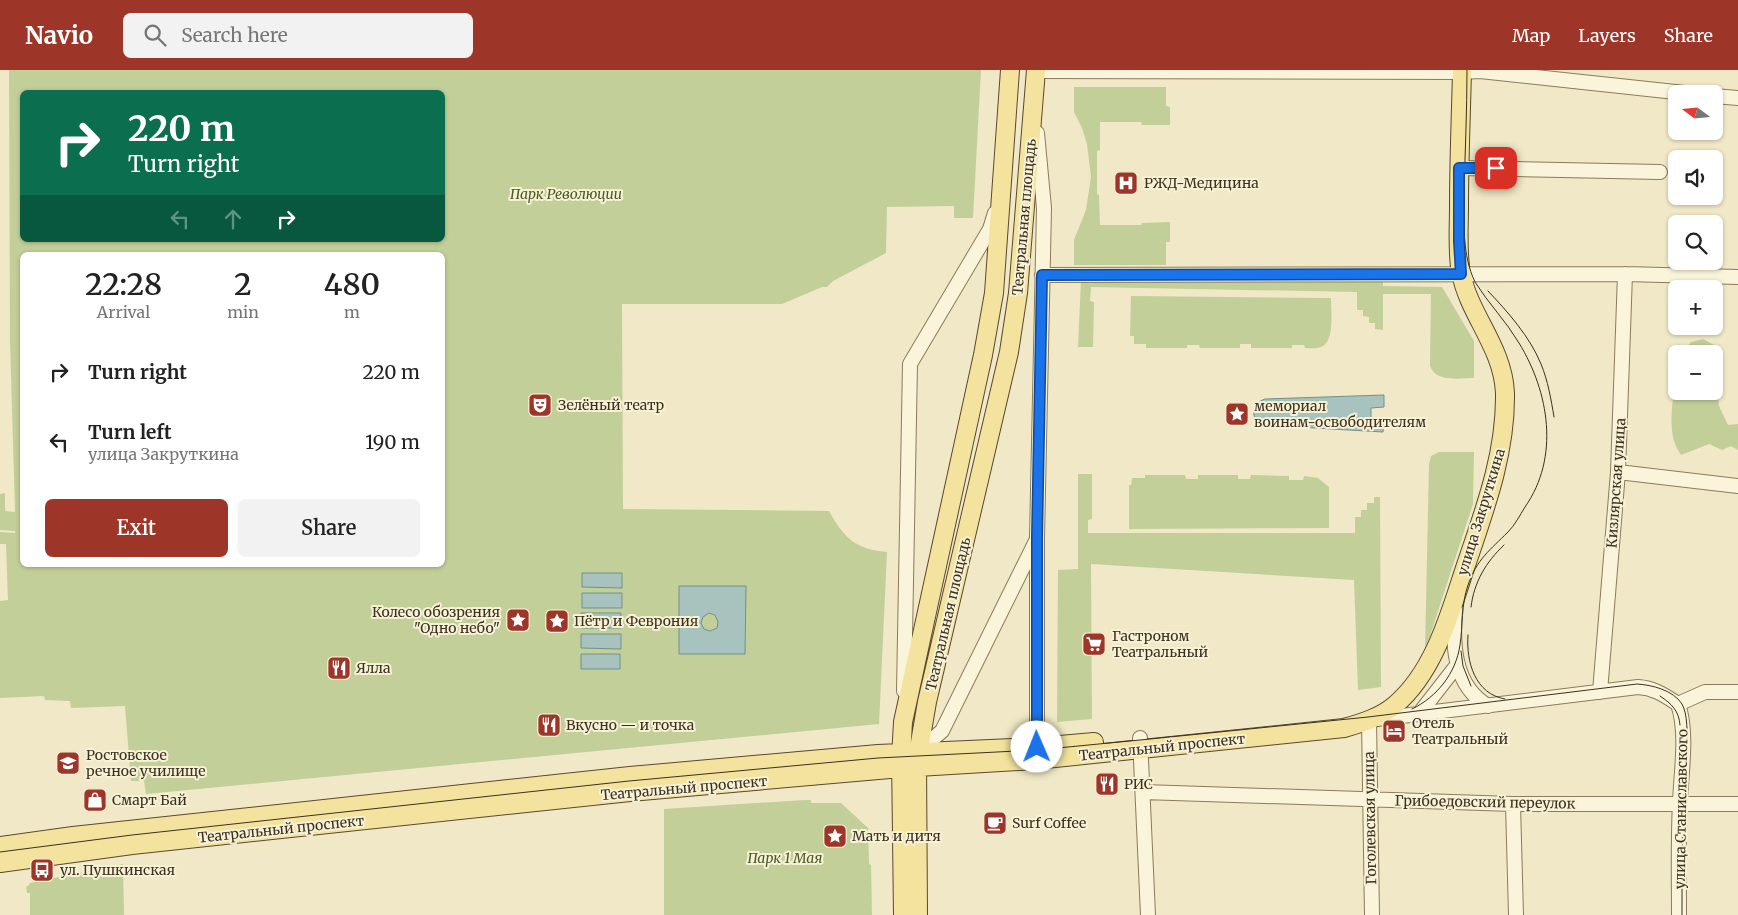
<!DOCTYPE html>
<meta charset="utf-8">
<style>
body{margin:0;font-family:Merriweather,serif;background:#f2f2f2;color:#222;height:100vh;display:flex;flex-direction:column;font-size:19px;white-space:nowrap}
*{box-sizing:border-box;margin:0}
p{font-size:16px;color:#767676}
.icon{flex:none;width:28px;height:28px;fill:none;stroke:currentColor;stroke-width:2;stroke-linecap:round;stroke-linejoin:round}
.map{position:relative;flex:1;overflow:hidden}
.side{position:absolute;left:20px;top:182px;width:425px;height:315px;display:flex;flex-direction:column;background:#fff;border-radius:8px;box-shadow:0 1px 4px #0004}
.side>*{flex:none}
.hud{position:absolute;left:20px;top:20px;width:425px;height:152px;border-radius:8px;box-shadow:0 1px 4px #0004;background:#0b6e4f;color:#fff;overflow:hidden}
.needle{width:32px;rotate:286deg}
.tools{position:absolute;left:1668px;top:15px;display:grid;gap:10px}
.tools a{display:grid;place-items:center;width:55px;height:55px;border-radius:8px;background:#fff;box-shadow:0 1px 4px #0004;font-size:25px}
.pin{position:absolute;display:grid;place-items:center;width:42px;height:42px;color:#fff;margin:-21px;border-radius:10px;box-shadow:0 2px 8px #0006}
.me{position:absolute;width:55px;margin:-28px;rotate:359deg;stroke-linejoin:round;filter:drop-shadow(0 0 4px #0008)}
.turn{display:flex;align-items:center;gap:18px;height:105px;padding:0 25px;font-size:22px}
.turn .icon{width:65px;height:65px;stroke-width:2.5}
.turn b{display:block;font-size:35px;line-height:42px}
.lanes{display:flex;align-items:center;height:48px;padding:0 25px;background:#0003;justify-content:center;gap:25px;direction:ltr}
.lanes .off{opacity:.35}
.eta{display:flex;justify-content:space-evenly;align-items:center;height:85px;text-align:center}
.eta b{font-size:30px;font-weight:600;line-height:35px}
.primary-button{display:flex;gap:10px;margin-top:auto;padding:10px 25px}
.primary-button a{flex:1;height:58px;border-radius:8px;background:#9d3629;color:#fff;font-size:20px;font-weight:600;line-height:58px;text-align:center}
.primary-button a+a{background:#f2f2f2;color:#222}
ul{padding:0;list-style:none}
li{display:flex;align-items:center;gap:15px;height:70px;padding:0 25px}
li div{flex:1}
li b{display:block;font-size:19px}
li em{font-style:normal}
header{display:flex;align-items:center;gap:30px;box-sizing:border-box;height:70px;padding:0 25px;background:#9d3629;color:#fff}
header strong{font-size:24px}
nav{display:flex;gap:28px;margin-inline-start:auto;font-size:18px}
.search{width:350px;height:45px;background:#f2f2f2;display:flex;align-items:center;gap:12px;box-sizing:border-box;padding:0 18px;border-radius:8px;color:#767676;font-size:19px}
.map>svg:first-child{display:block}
.green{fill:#c2cf99;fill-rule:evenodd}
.water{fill:#a8c3be;stroke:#6e928e;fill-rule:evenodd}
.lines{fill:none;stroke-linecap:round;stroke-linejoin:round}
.minor-casing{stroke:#8c7b5b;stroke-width:16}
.major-casing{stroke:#5a482f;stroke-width:20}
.minor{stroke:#faf4da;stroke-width:14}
.major{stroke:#f3e39e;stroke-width:18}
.tram{stroke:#3c301f;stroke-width:1}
.route-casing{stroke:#114b97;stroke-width:12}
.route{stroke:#1a73e8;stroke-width:9}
.labels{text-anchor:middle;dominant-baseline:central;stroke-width:4;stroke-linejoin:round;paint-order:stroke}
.poi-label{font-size:14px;fill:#3c301f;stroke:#f7f1d6;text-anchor:start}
.park-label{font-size:14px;font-style:italic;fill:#465925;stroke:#f7f1d6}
.street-label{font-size:14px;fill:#3c301f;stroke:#f7f1d6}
</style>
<header>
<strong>Navio</strong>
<div class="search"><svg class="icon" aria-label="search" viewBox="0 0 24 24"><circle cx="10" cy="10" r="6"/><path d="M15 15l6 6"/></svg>Search here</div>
<nav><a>Map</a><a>Layers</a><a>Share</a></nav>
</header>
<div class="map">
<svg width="1738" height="845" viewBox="0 0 1738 845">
<rect width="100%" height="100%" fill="#f0e8c6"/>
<path class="green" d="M9 0H981L973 148H954V136L887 137 886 183 833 211 827 217H822L782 234H622L623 439 829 441C844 468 855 479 887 482L879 654 146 724 144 711H131L125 636 71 638 70 631 45 630 44 626 0 628V531L8 530 6 474H0V462L15 463V461L0 460V424L5 423V441L15 442 10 270ZM22 22H442V170H22ZM22 185H442V495H22Z
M1074 17H1166V36L1170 37V55H1142L1141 52H1100V80L1097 81V124L1099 125 1100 155H1141L1142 153 1170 152V172H1166V195H1074V170L1086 140 1091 107 1087 74 1082 58 1074 42Z
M1081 210 1383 211V216L1442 217 1474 271V308C1459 308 1435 313 1430 295L1431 224H1383V260L1375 259V253H1369V247L1363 246V240H1357V222L1091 217 1090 231 1094 232 1093 277H1078Z
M1131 226 1331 228C1331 241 1335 272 1321 277 1316 279 1310 278 1305 278L1304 275H1292V278H1251V274H1240V278H1200L1199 275H1187V278H1146V274H1134V266H1130Z
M1703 269 1714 275 1719 336 1728 355 1738 354V380L1731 376 1722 380 1709 374 1681 385C1678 380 1674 373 1673 367 1670 350 1672 329 1676 311V321H1714V284H1683L1691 272Z
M1439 382H1474L1473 434 1425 581 1429 394 1431 386Z
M1078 404H1092V449L1088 450V463H1355V447H1361V440H1367V433H1374V427H1380L1381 617 1358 620 1354 510 1091 494 1092 649 1057 652 1058 500 1078 499Z
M1145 405H1185L1186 409H1198V405H1238V409H1250L1251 405 1289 406V410H1303L1304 406 1318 408 1329 417V458L1129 459V415H1131L1132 408H1145Z
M805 730H811V733H841L868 758 869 794 871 795 872 845H664V739Z
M123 794 124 845H30V823H27L26 817 29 815 30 813Z"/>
<path class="water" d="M1384 325V337L1371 338V348H1384L1383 362 1264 355C1250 350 1250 334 1265 329Z
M582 503H622V518L582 517Z
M679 516H746L745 584H679ZM709 543 715 545 718 552 717 558 710 561 704 559 701 553 703 547Z
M582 523H622V538H582Z
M581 543H621V558H581Z
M581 564H621V579L581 578Z
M581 584H620V599H581Z"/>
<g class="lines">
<g class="minor-casing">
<path id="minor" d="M1036 1 1462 2 1480 1 1694 24
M1714 26 1738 28
M1037 63 1044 138 1037 468V677
M1459 98 1660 102
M1042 205 1625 204 1738 207
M1618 402 1738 416
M1455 540C1452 575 1454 616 1488 636
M904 621 910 294 990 159 995 143
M1600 622 1618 402 1625 204
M1678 634C1688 663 1681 702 1680 733 1678 770 1679 808 1679 845
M1678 634 1705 622H1738
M1419 644 1458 594
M1140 668 1148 845
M917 682 942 661 1036 471
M1143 722 1513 734H1738
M1513 734 1516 845
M1372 845 1369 650 1638 617C1654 618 1664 625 1678 634"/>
</g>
<g class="major-casing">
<path id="major" d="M0 776 73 766 630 706 878 684 1037 677 1094 672
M0 793 132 775 630 722 901 698 1036 690 1344 658C1362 653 1381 647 1395 635 1435 601 1450 543 1466 495 1485 439 1506 383 1505 323 1503 277 1469 245 1461 203 1457 182 1459 158 1459 136 1459 90 1461 45 1462 0
M903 845 901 687 903 652 983 285 994 223 1010 0
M918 845 917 690 927 632 1009 282 1018 223 1036 0"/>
</g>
<use href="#minor" class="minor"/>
<use href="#major" class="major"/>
<path class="tram" d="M1488 221C1508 242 1530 267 1541 294 1548 311 1551 329 1554 347
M1471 537C1474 512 1486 492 1504 475
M1468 565C1466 592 1475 624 1505 629
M1461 581 1463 596 1471 616
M1660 626C1672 634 1679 641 1680 655
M1412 639C1437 627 1456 603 1460 575 1463 556 1461 535 1468 515 1477 489 1490 480 1508 462 1515 455 1520 445 1525 437 1560 387 1549 322 1519 273 1506 251 1488 233 1475 212 1462 185 1464 153 1464 124 1465 83 1467 41 1467 0
M0 782 132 765 629 711 878 688 1037 680 1140 670 1368 647 1637 614C1652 615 1673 620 1682 634 1693 653 1683 713 1683 737 1682 773 1682 809 1682 845"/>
</g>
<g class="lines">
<g class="route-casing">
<path id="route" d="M1037 677V468L1042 205 1461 204 1459 171V98H1496"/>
</g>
<use href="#route" class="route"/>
</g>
<defs>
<g id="hospital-square" transform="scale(1.25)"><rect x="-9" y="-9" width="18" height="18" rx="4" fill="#9d3629" stroke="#f7f1d6"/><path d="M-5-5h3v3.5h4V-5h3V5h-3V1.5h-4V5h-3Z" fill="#fff"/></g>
<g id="theatre-square" transform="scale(1.25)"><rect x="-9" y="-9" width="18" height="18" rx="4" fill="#9d3629" stroke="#f7f1d6"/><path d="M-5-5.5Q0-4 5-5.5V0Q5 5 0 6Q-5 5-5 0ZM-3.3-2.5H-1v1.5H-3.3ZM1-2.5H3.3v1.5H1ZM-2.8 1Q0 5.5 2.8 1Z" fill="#fff"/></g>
<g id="sight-square" transform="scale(1.25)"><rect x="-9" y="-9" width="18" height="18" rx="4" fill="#9d3629" stroke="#f7f1d6"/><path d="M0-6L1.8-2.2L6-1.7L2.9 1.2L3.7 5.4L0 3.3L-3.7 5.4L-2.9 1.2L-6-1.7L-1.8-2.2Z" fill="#fff"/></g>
<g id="supermarket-square" transform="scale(1.25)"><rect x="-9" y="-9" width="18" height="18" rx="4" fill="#9d3629" stroke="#f7f1d6"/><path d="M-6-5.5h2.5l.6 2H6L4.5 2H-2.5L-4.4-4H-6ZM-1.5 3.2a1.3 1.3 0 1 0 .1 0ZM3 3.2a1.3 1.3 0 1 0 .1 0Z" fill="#fff"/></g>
<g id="restaurant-square" transform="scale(1.25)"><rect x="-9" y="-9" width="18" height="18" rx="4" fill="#9d3629" stroke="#f7f1d6"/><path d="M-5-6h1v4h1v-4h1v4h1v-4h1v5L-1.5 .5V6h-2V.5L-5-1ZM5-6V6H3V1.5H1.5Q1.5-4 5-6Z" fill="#fff"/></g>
<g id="hotel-square" transform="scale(1.25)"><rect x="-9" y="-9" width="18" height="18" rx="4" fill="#9d3629" stroke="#f7f1d6"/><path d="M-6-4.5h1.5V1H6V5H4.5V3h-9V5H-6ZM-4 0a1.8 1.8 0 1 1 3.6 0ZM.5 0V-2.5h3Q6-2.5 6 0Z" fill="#fff"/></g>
<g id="university-square" transform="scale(1.25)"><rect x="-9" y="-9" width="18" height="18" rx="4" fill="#9d3629" stroke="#f7f1d6"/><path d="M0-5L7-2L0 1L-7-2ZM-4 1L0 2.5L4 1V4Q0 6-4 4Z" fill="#fff"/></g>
<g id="shop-square" transform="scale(1.25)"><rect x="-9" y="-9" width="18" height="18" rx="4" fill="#9d3629" stroke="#f7f1d6"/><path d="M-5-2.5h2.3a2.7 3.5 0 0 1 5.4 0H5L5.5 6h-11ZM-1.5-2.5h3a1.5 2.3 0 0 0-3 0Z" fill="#fff"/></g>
<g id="cafe-square" transform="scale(1.25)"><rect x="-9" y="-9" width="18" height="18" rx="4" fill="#9d3629" stroke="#f7f1d6"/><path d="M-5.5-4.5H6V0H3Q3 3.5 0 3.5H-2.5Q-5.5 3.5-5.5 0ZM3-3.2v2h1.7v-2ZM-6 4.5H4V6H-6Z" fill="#fff"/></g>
<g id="bus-square" transform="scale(1.25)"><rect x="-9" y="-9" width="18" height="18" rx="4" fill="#9d3629" stroke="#f7f1d6"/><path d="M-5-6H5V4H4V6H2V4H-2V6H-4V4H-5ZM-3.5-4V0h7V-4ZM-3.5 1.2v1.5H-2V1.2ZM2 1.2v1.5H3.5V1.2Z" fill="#fff"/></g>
</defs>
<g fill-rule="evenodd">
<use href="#hospital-square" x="1126" y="113"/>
<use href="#theatre-square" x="540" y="335"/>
<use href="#sight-square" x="1237" y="344"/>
<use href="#sight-square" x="518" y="550"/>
<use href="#sight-square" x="557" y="551"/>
<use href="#supermarket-square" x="1094" y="574"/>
<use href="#restaurant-square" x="339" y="598"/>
<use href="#restaurant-square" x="549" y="655"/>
<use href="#hotel-square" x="1394" y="661"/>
<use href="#university-square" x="68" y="693"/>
<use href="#restaurant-square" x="1107" y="714"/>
<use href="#shop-square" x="95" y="730"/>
<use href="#cafe-square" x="995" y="753"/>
<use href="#sight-square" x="835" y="766"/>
<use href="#bus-square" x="42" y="800"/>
</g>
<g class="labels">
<g class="poi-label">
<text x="1144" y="113">РЖД-Медицина</text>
<text x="558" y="335">Зелёный театр</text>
<text x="1254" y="336">мемориал<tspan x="1254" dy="16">воинам-освободителям</tspan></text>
<text x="500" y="542" text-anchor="end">Колесо обозрения<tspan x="500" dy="16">"Одно небо"</tspan></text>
<text x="574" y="551">Пётр и Феврония</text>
<text x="1112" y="566">Гастроном<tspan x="1112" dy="16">Театральный</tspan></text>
<text x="356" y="598">Ялла</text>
<text x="1412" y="653">Отель<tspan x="1412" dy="16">Театральный</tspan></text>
<text x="566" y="655">Вкусно — и точка</text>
<text x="86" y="685">Ростовское<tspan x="86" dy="16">речное училище</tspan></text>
<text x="1124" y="714">РИС</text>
<text x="112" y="730">Смарт Бай</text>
<text x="1012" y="753">Surf Coffee</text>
<text x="852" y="766">Мать и дитя</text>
<text x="60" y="800">ул. Пушкинская</text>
</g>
<g class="park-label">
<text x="566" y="124">Парк Революции</text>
<text x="785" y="788">Парк 1 Мая</text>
</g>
<g class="street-label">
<text transform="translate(1024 147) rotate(-85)">Театральная площадь</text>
<text transform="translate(1616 413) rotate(-86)">Кизлярская улица</text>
<text transform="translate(1481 442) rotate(-73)">улица Закруткина</text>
<text transform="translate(948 544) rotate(-77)">Театральная площадь</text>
<text transform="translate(1162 677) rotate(-6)">Театральный проспект</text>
<text transform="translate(684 718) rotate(-5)">Театральный проспект</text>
<text transform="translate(1485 732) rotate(1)">Грибоедовский переулок</text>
<text transform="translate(1681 739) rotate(-89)">улица Станиславского</text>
<text transform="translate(1370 748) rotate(-91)">Гоголевская улица</text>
<text transform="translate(281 759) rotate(-6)">Театральный проспект</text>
</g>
</g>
</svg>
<div class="tools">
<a><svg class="needle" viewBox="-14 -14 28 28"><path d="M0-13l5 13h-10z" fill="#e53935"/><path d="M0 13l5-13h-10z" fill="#767676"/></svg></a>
<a><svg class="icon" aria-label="sound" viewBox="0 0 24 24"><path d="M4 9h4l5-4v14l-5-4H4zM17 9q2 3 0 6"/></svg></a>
<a><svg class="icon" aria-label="search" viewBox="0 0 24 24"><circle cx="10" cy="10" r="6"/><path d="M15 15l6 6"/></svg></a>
<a>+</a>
<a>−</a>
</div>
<div class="pin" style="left:1496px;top:98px;background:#d93025"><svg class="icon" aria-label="arrive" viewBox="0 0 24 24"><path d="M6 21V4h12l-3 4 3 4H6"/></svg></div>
<svg class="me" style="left:1037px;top:677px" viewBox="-20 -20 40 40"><circle r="19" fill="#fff"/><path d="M0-13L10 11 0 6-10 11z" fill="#1a73e8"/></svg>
<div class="hud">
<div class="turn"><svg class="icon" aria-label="right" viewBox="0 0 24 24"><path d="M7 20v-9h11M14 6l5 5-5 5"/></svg><div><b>220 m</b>Turn right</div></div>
<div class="lanes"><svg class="icon off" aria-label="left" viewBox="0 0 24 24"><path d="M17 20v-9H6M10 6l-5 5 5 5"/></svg><svg class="icon off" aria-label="ahead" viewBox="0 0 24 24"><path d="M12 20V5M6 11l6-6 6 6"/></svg><svg class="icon" aria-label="right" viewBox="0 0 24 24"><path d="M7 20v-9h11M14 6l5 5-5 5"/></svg></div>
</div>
<section class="side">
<div class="eta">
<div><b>22:28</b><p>Arrival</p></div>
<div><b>2</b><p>min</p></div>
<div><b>480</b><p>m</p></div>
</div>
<ul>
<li><svg class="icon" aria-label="right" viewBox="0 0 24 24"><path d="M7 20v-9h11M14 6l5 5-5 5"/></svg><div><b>Turn right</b></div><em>220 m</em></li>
<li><svg class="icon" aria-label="left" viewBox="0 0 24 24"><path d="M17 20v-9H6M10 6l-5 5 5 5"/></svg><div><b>Turn left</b><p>улица Закруткина</p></div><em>190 m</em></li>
</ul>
<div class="primary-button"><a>Exit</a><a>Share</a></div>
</section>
</div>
